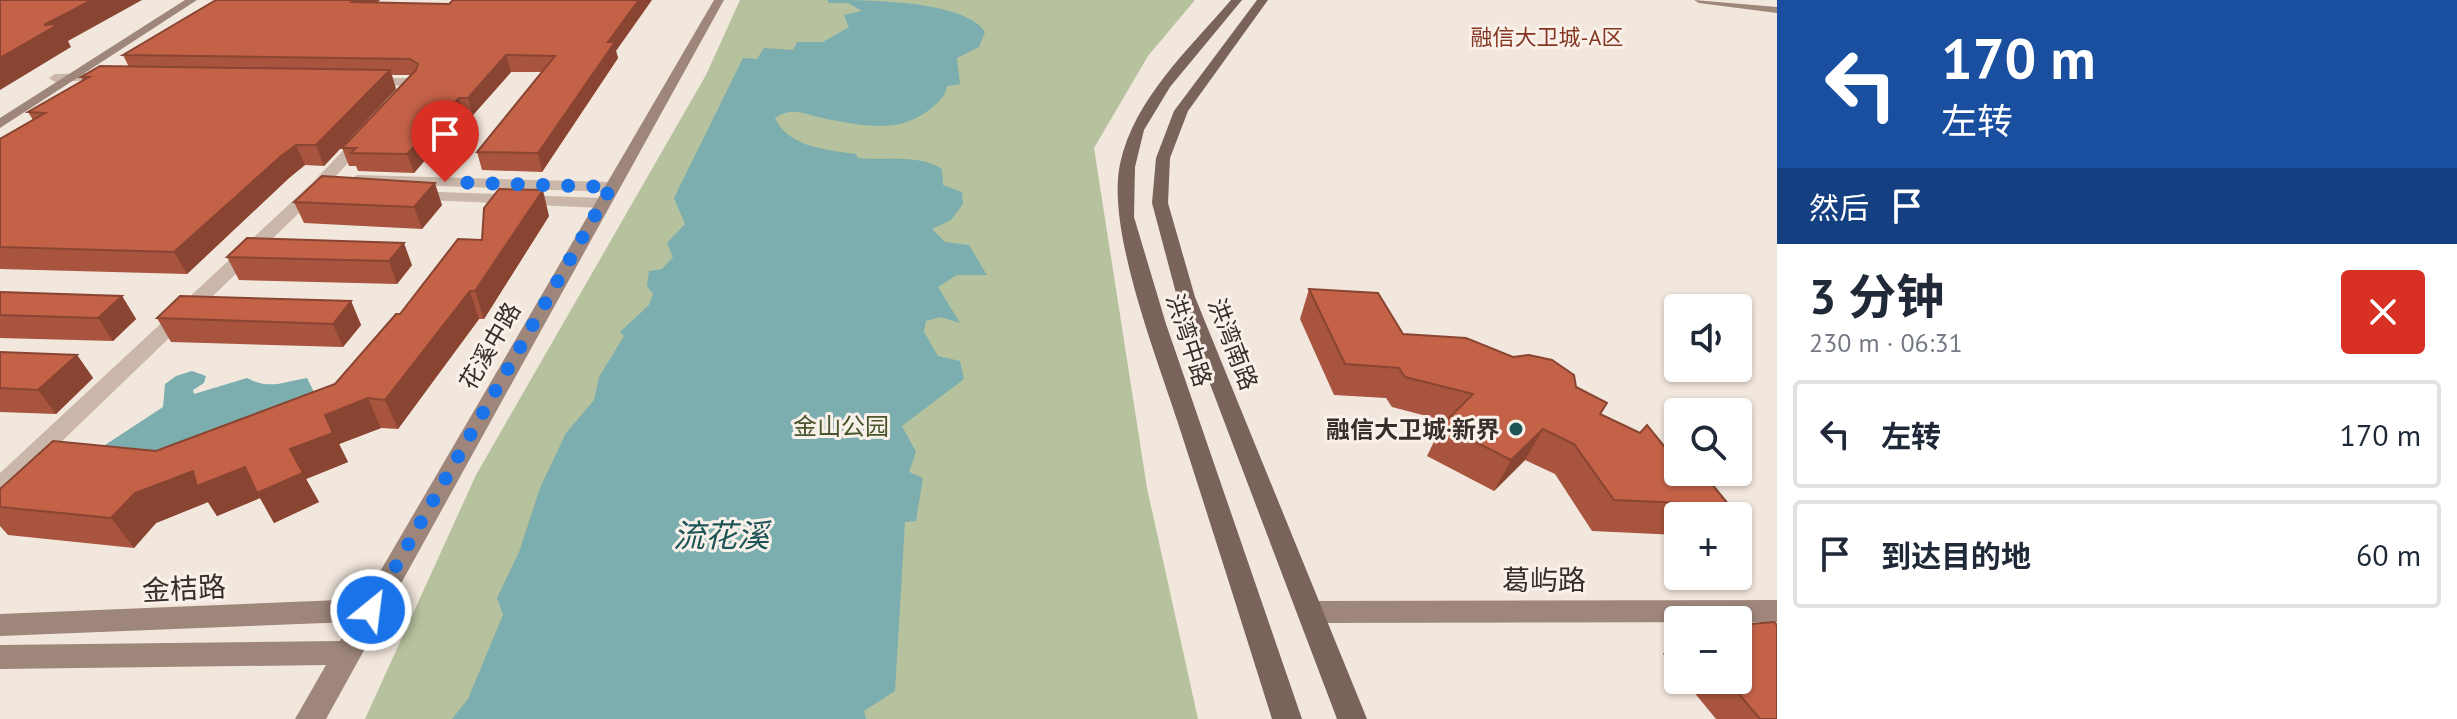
<!DOCTYPE html>
<html lang="zh">
<meta charset="utf-8">
<style>
body{margin:0;font-family:"PT Sans","Noto Sans SC",sans-serif;background:#f6f6f7;color:#1f2937;height:100vh;display:flex;flex-direction:column;font-size:30px;white-space:nowrap}
*{box-sizing:border-box;margin:0}
p{font-size:26px;color:#747a83}
.icon{flex:none;width:44px;height:44px;fill:none;stroke:currentColor;stroke-width:2;stroke-linecap:round;stroke-linejoin:round}
.map{position:relative;flex:1;overflow:hidden}
.sheet{display:flex;flex-direction:column;background:#fff;width:680px}
.sheet>*{flex:none}
.hud{background:#1a4fa0;color:#fff;overflow:hidden}
.controls{position:absolute;left:1664px;top:294px;display:grid;gap:16px}
.controls a{display:grid;place-items:center;width:88px;height:88px;border-radius:8px;background:#fff;box-shadow:0 2px 6px #0004;font-size:40px}
.pin{position:absolute;display:grid;place-items:center;width:68px;height:68px;color:#fff;margin:-82px -34px;border-radius:50% 50% 50% 0;rotate:-45deg;box-shadow:0 0 8px #0007}
.pin .icon{rotate:45deg}
.me{position:absolute;width:88px;margin:-44px;rotate:29deg;stroke-linejoin:round;filter:drop-shadow(0 0 6px #0008)}
.turn{display:flex;align-items:center;gap:28px;height:168px;padding:0 32px;font-size:36px}
.turn .icon{width:104px;height:104px;stroke-width:2.5}
.turn b{display:block;font-size:56px;line-height:68px}
.then{display:flex;align-items:center;height:76px;padding:0 32px;background:#0003;gap:16px;font-size:30px}
.round{display:grid;place-items:center;flex:none;width:84px;height:84px;border-radius:8px;background:#f6f6f7}
.overview{display:flex;align-items:center;justify-content:space-between;height:136px;padding:0 32px}
h1{font-size:48px;font-weight:700;line-height:60px}
ul{padding:0;list-style:none}
li{display:flex;align-items:center;gap:24px;height:108px;margin:0 16px 12px;padding:0 16px;border:4px solid #e0e1e3;border-radius:8px}
li div{flex:1}
li b{display:block;font-size:30px}
li em{font-style:normal}
main{display:flex;flex:1;min-height:0}
.map>svg:first-child{display:block}
.green{fill:#b6c19d}
.water{fill:#7caeaf}
.lines{fill:none;stroke-linecap:round;stroke-linejoin:round}
.street{fill:#cab7a9;fill-rule:evenodd}
.secondary{fill:#9e867a;fill-rule:evenodd}
.primary{fill:#79635a;fill-rule:evenodd}
.wall{fill:#a9543e}
.shaded-wall{fill:#894532}
.building{fill:#c46248;stroke:#894532;stroke-width:2}
.route{stroke:#1a73e8;stroke-width:14;stroke-dasharray:0 25.2}
.poi-dot{fill:#1e5658;stroke:#f9f1e9;stroke-width:3}
.labels{text-anchor:middle;dominant-baseline:central;stroke-width:6;stroke-linejoin:round;paint-order:stroke}
.far-neighbourhood-label{font-size:22px;fill:#853622;stroke:#f9f1e9}
.street-label{font-size:24px;fill:#372d29;stroke:#f9f1e9}
.park-label{font-size:24px;fill:#48552d;stroke:#f9f1e9}
.poi-label{font-size:24px;font-weight:bold;fill:#372d29;stroke:#f9f1e9;text-anchor:end}
.near-street-label{font-size:28px;fill:#372d29;stroke:#f9f1e9}
.near-water-label{font-size:32px;font-style:italic;fill:#1e5658;stroke:#f9f1e9}
</style>
<main>
<div class="map">
<svg width="1777" height="719" viewBox="0 0 1777 719">
<rect width="100%" height="100%" fill="#f2e7dd"/>
<path class="green" d="M740 0H1195L1148 56 1094 148 1147 488 1198 719H365L476 475 706 75Z"/>
<path class="water" d="M827 0C866 0 965 0 985 32L979 47 957 58 960 84 947 86C945 97 938 103 929 110 897 135 859 125 822 118 803 114 793 106 775 118 788 147 827 150 856 154L858 158C885 161 919 154 942 169L943 185 962 192 963 204 951 220 932 229 945 242 969 245 987 275H957L938 287 960 323 941 317 926 321 924 332 938 356 960 361 964 379 902 426 916 452 909 472 923 478 916 521 905 522 895 691 864 711 866 719H452L468 699 503 615 497 598 519 552 540 488 566 433 594 400 599 377 624 336 620 332 649 305 653 294 647 286 649 271 662 269 673 257 667 243 685 224 674 198 743 58 757 59 764 48 793 50 797 42H823L849 27 844 15 862 11 848 3H829Z
M192 371 206 376 204 383 193 390 194 394 247 378C270 390 283 382 307 378L319 402 154 461 108 455 105 445 163 407 165 384 176 376Z"/>
<g class="lines">
<path class="street" d="M91 73 96 74V80L55 82 49 78 55 74Z
M367 78H414L420 82 414 86 362 85V79Z
M363 134 368 135V141L324 189 8 493 0 495V473L312 183 358 135Z
M357 175 611 182 619 187 611 192 352 183 349 180Z
M413 191 602 198 610 203 602 208 407 199 405 196Z"/>
<path class="secondary" d="M185 0H197L0 128V118Z
M714 0H724L326 719H295L326 665 0 669V645L340 641 351 622 0 636V614L364 599Z
M1694 0 1777 7V13L1699 3Z
M1777 600V622L1311 623 1302 620 1298 612 1302 604 1311 601Z"/>
<path class="primary" d="M1231 0H1242L1170 87 1144 130 1135 167 1134 217 1166 324 1302 719H1272C1241 620 1210 522 1178 423 1157 358 1106 229 1120 164 1134 99 1189 49 1231 0Z
M1257 0H1268L1188 111 1170 158 1168 203 1195 297 1367 719H1337L1177 297 1152 203 1156 158 1174 111Z"/>
</g>
<path class="wall" d="M380 0 377 2 616 51 618 58 542 172 482 170 477 152 542 72H511L473 115H464L414 173 358 171 356 166H349L342 148 411 75H392L396 89 324 166 305 165 289 178 187 274 0 269V139L33 120 28 112 83 81 81 77 129 67 123 55Z
M294 202 442 205 422 229 304 223Z
M549 216 484 319H479L398 429 381 428 339 444 348 462 306 479 319 502 274 523 260 498 217 516 208 502 156 523 134 548 8 535 0 526V489L156 451 335 384 400 314 482 240Z
M247 238 412 265 397 284 239 280 227 257Z
M1309 289 1403 334 1576 387 1600 414 1672 456 1729 505 1720 516H1678V535L1592 531 1555 474 1525 460 1494 491 1427 456 1442 425 1446 421 1392 407 1386 398 1334 395 1300 319Z
M0 292 122 296 136 319 113 341 0 338Z
M351 301 361 325 343 347 171 342 157 318Z
M0 352 77 355 93 378 56 414 0 412Z
M1678 636V673L1663 654Z
M1684 680H1738L1777 719H1716Z"/>
<path class="shaded-wall" d="M92 0H142L68 41 71 47 0 90V58L44 25Z
M355 0H380L358 17 352 2Z
M639 0H652L616 51 618 58 542 172 538 153 608 42Z
M506 55 511 72 473 115 468 98Z
M390 70 396 89 324 166 316 145Z
M459 98 464 115 414 173 407 154Z
M296 145 305 165 289 178 187 274 174 252 280 157Z
M435 183 442 205 422 229 414 207Z
M543 190 549 216 484 319 475 291Z
M404 243 412 265 397 284 389 261Z
M470 291 479 319 398 429 385 400Z
M122 296 136 319 113 341 98 318Z
M351 301 361 325 343 347 333 324Z
M77 355 93 378 56 414 38 390Z
M368 398 381 428 339 444 348 462 306 479 319 502 274 523 260 498 217 516 208 502 156 523 134 548 111 518 135 493 193 471 245 467 290 449 325 415Z
M1543 429 1525 460 1494 491 1511 460Z"/>
<path class="building" d="M0 0H92L44 25 59 24 0 58Z
M216 0H355L352 2 449 4 453 0H639L608 42H615L538 153 477 152 555 56 506 55 468 98H459L407 154 351 153 356 148H342L416 70 418 64 410 59 123 55Z
M100 66 390 70 316 145H296L280 157 174 252 0 247V139L45 113 28 112 89 77H81Z
M322 176 435 183 414 207 294 202Z
M499 189 543 190 475 291H470L385 400 368 398 325 415 333 433 290 449 303 473 257 493 245 467 197 486 193 471 135 493 111 518 0 507V489L53 441 156 451 335 384 396 314H400L458 239 482 240 484 208Z
M247 238 404 243 389 261 227 257Z
M1309 289 1378 293 1403 334 1466 338 1513 357 1529 355 1552 360 1574 375 1576 387 1607 403 1600 414 1640 433 1647 425 1672 456 1678 457V472H1702L1729 505 1614 500 1574 444 1543 429 1511 460 1442 425 1473 394 1405 377 1399 368 1345 364Z
M0 292 122 296 98 318 0 315Z
M180 296 351 301 333 324 157 318Z
M0 352 77 355 38 390 0 388Z
M1774 622 1777 625V719H1760L1727 680H1738V625Z"/>
<g class="lines">
<path class="route" d="M371 610 611 187 445 182"/>
</g>
<circle class="poi-dot" cx="1516" cy="429" r="8"/>
<g class="labels">
<g class="far-neighbourhood-label">
<text x="1547" y="37">融信大卫城-A区</text>
</g>
<g class="street-label">
<text transform="translate(1189 340) rotate(72)">洪湾中路</text>
<text transform="translate(1233 344) rotate(69)">洪湾南路</text>
<text transform="translate(490 346) rotate(-60)">花溪中路</text>
</g>
<g class="park-label">
<text x="841" y="426">金山公园</text>
</g>
<g class="poi-label">
<text x="1500" y="429">融信大卫城·新界</text>
</g>
<g class="near-street-label">
<text x="1544" y="579">葛屿路</text>
<text transform="translate(184 588) rotate(-3)">金桔路</text>
</g>
<g class="near-water-label">
<text x="721" y="535">流花溪</text>
</g>
</g>
</svg>
<div class="controls">
<a><svg class="icon" aria-label="sound" viewBox="0 0 24 24"><path d="M4 9h4l5-4v14l-5-4H4zM17 9q2 3 0 6"/></svg></a>
<a><svg class="icon" aria-label="search" viewBox="0 0 24 24"><circle cx="10" cy="10" r="6"/><path d="M15 15l6 6"/></svg></a>
<a>+</a>
<a>−</a>
</div>
<div class="pin" style="left:445px;top:182px;background:#d93025"><svg class="icon" aria-label="arrive" viewBox="0 0 24 24"><path d="M6 21V4h12l-3 4 3 4H6"/></svg></div>
<svg class="me" style="left:371px;top:610px" viewBox="-20 -20 40 40"><circle r="17" fill="#1a73e8" stroke="#fff" stroke-width="3"/><path d="M0-11L8 9 0 5-8 9z" fill="#fff"/></svg>
</div>
<section class="sheet">
<div class="hud">
<div class="turn"><svg class="icon" aria-label="left" viewBox="0 0 24 24"><path d="M17 20v-9H6M10 6l-5 5 5 5"/></svg><div><b>170 m</b>左转</div></div>
<div class="then">然后<svg class="icon" aria-label="arrive" viewBox="0 0 24 24"><path d="M6 21V4h12l-3 4 3 4H6"/></svg></div>
</div>
<div class="overview"><div><h1>3 分钟</h1><p>230 m · 06:31</p></div><a class="round" style="background:#d93025;color:#fff"><svg class="icon" aria-label="close" viewBox="0 0 24 24"><path d="M6 6l12 12M18 6L6 18"/></svg></a></div>
<ul>
<li><svg class="icon" aria-label="left" viewBox="0 0 24 24"><path d="M17 20v-9H6M10 6l-5 5 5 5"/></svg><div><b>左转</b></div><em>170 m</em></li>
<li><svg class="icon" aria-label="arrive" viewBox="0 0 24 24"><path d="M6 21V4h12l-3 4 3 4H6"/></svg><div><b>到达目的地</b></div><em>60 m</em></li>
</ul>
</section>
</main>
